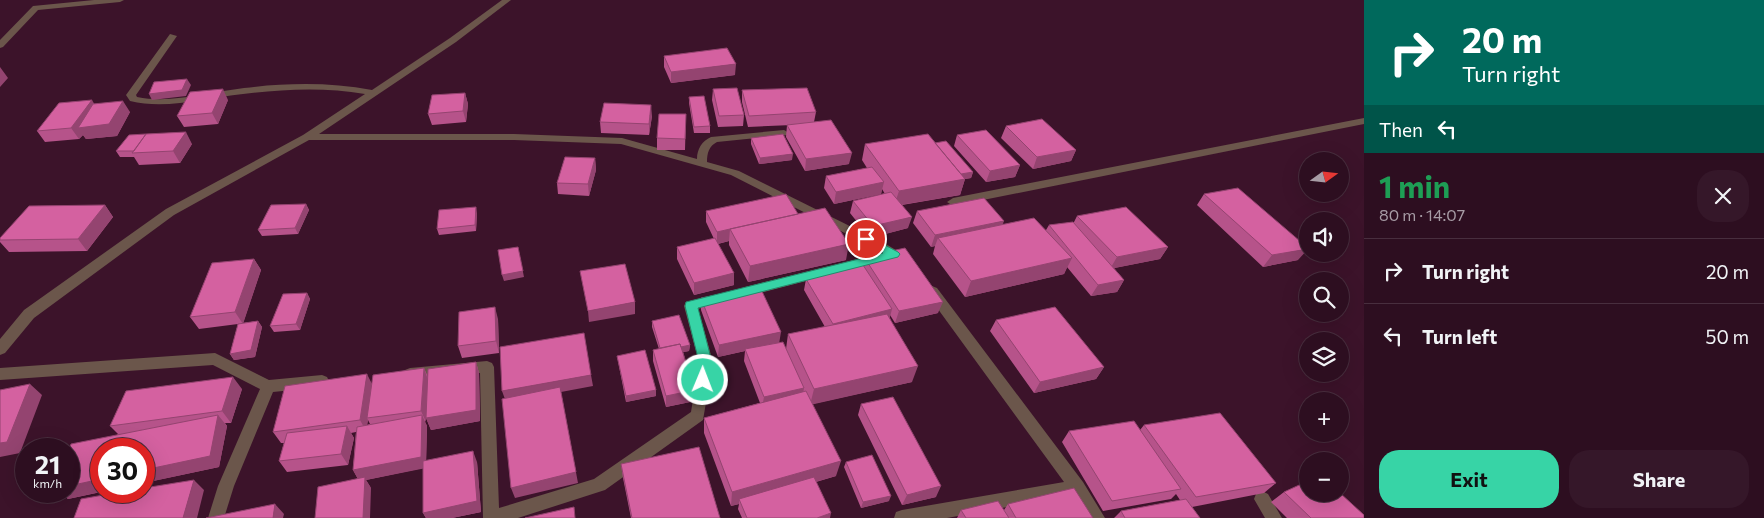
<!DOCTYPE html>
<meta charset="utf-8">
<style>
body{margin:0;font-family:Commissioner,sans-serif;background:#351729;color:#f1f3f6;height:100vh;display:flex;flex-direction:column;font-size:19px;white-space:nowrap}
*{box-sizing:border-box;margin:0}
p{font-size:16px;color:#a79ca5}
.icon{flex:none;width:28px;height:28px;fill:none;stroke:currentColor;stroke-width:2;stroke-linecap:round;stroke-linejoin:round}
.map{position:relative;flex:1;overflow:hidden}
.sheet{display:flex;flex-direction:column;background:#2d0e20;width:400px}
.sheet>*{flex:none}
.top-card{background:#00695c;color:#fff;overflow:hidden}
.needle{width:32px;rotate:75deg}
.controls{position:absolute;left:1299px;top:152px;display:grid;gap:10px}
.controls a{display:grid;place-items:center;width:50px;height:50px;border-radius:50%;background:#2d0e20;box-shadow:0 5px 20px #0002,0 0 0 1px #482e3e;font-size:25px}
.speed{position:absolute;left:15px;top:438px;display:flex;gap:10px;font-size:25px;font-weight:700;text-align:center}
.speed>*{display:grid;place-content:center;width:65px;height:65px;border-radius:50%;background:#2d0e20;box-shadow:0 5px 20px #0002,0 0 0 1px #482e3e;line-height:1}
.speed small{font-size:12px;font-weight:400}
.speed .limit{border:8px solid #d22;background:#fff;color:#111}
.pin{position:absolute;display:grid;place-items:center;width:42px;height:42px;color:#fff;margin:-21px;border:2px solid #fff;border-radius:50%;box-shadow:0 1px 5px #0007}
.me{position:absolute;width:55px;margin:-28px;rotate:1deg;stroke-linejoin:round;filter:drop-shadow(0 0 4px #0008)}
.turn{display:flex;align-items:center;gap:18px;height:105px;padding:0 15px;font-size:22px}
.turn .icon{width:65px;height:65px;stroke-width:2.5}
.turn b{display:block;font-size:35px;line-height:42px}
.then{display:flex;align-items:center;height:48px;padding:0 15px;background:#0003;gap:10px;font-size:19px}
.round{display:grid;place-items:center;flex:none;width:52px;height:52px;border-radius:20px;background:#351729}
.overview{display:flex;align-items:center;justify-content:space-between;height:85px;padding:0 15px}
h1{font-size:30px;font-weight:700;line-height:38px;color:#1e9e55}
.primary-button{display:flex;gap:10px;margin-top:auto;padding:10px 15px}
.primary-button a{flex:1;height:58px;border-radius:20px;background:#37d4a6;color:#111;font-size:20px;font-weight:700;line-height:58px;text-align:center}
.primary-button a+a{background:#351729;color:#f1f3f6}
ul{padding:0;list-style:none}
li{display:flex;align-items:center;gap:15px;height:65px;padding:0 15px;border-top:1px solid #482e3e}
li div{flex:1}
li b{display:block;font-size:19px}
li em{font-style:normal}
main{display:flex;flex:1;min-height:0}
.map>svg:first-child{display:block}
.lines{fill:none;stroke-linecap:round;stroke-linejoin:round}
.minor{fill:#6b564b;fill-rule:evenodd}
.wall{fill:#b6538a;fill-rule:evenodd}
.shaded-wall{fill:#944470}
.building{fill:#d461a0;stroke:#944470}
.route{fill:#37d4a6;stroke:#248a6c}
</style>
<main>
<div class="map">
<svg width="1364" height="518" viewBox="0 0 1364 518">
<rect width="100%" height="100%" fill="#3c132a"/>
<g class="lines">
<path class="minor" d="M94 0H124L120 2 38 10 3 47 0 48V40L33 6Z
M502 0H511L456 42 319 134H514L622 138 697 159C697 149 702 141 711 137L784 130 789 133 788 135 717 142C709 146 707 153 707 162L739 171 886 244 907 257 909 260 907 263H899L878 250 731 175 621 144 514 140H309L174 215 34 318 5 353 0 355V339L24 310 166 209 303 135 365 94C325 87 283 89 243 94 206 98 166 110 130 101L126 95 170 34 177 36 136 95 137 97C171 104 210 92 244 88 286 83 330 82 372 90L450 38Z
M1364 118V124L953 206 947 202 953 198Z
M878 254 882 255 884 258 882 261 745 297 740 295 738 292 740 289 745 287Z
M932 286 937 288 1083 482 1105 518H1087L1073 495 947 518H894L896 512 902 510 1064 482 927 294 925 291 927 288Z
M718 294 723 296 725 299 723 302 698 309 713 362 703 420 605 490 518 518H483L480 373 410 380 405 378 403 374 405 370 410 368 487 361 492 363 494 367 499 508 594 479 691 412 699 362 684 306 686 302Z
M215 353 269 380 322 375 327 377 329 381 327 385 322 387 273 392 234 486 224 518H208L218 486 260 389 213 365 0 380V368Z
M1262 491 1268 494 1282 518H1265L1254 499 1256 494Z"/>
</g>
<path class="wall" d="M664 56 735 75 671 83 664 67Z
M713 89 744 115 743 126 718 127 712 100Z
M742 90 816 112 814 122 849 164 805 171 786 137 787 125H792L748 127 742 102Z
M465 93 468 104 466 122 432 125 428 114Z
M689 97 710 126V133H694L689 103Z
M228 100 218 124 184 127 177 116Z
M94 104 130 112 117 136 86 139 83 135 79 139 45 142 37 131Z
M686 114 685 150H657V138Z
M652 116 649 135 601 133 600 122Z
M1006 126 1076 150 1071 161 1033 169 1001 138Z
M957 135 1020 165 1015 177 986 182 954 146Z
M751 138 792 160 759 164 751 144Z
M935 143 973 172 971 178 965 179 960 195 902 205 908 228 870 238 850 213 853 201 885 194 882 189 881 194 834 204 824 188 826 176 867 168 862 160 865 144Z
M192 144 180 163 139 165 134 157H120L116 151Z
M595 158 596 170 589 196 558 194 557 183Z
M1204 194 1298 260 1263 267 1197 205Z
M306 204 309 210 298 234 262 236 258 230Z
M105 205 113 217 87 251 9 252 0 242V238Z
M706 211 798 214 846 260 748 282 729 245V241L718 244 734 285 694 295 677 259V247L714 239 706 222Z
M917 211 1046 230 1049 225 1074 222 1077 216 1168 247 1160 259 1114 268 1124 280 1117 292 1091 296 1067 267 1064 274 965 297 933 254 935 246 931 247 913 223Z
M477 213 476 231 439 235 437 229Z
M864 257 938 313 895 323 890 315V318L912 382 812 404 836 476 816 482 830 518H742L738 509 739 504 731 506 704 433V418L760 403 744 361 745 351 718 357 701 310V298L786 349 788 334 825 327 804 290 806 279 862 266Z
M254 259 261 270 243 323 258 321 262 327 255 357 234 360 230 354 238 324 199 329 190 317Z
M307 293 310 299 300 330 274 332 270 326Z
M498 319 499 353 462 358 458 346Z
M996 320 1104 367 1096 379 1034 393 990 331Z
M652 321 690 345 689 351 683 352 695 390V401L666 407 653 361V350L659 349 652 327Z
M617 356 656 390V396L626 402Z
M476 362 479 373 480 421 431 430 426 418 425 422 427 426 426 461 477 462 481 512 452 518H426L423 513V468L366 480 371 488 358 479 353 470 356 432 351 433 354 438 348 465 287 472 279 461 284 443H281L273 432 372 384 424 368 428 377ZM368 420 370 424 367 425Z
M242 389 231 423H225L227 426 219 467 68 499 59 491H69L118 434 110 426Z
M861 404 936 497 902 505 858 415Z
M1144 425 1276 483 1264 493 1192 507 1200 518H1114L1121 511 1180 500 1176 494 1171 499 1103 511 1062 442 1069 431 1140 430Z
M846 462 889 501 861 508 844 467Z
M621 464 720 518H631L623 478Z
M1284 492 1364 518H1287L1271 502Z
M1008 504 1093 518H957L961 510H1004Z"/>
<path class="shaded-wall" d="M736 64 735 75 671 83V72Z
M0 67 8 78 0 87Z
M187 79 191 85 186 96 152 100 149 94Z
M223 89 228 100 218 124 212 113Z
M465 93 468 104 466 122 463 111Z
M92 100 99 112 123 101 130 112 117 136 86 139 83 135 79 139 71 128Z
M651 105 652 116 649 135V124Z
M186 132 192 144 180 163 173 151Z
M1076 150 1071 161 1033 169 1037 157Z
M852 153 849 164 805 171 806 159Z
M793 154 792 160 759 164 760 158Z
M595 158 596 170 589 196 588 184Z
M1020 165 1015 177 986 182 990 171Z
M973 172 971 178 965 179 960 195 894 206 899 191 956 175Z
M884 182 881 194 834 204 836 192Z
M306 204 309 210 298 234 295 228Z
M105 205 113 217 87 251 78 239Z
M476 207 477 213 476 231 475 225Z
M912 217 908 228 870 238 873 226Z
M1004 221 999 233 938 238 935 246 931 247 935 235Z
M730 229 729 241 717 244V232Z
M849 244 846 260 748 282 750 266Z
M518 247 524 277 504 281 502 275Z
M1168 247 1160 259 1110 269 1117 257Z
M1308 249 1298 260 1263 267 1272 255Z
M1072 258 1064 274 965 297 971 281Z
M254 259 261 270 243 324 235 312Z
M734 273V285L694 295V283Z
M1124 280 1117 292 1091 296 1098 285Z
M307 293 310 299 300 330 296 324Z
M635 302V314L589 322 588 311Z
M943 302 938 313 895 323 899 311Z
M495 307 498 319 499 353 496 341Z
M892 309 889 321 830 336 833 324Z
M258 321 262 327 255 357 234 360 230 354Z
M781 332 779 344 745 349V351L718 357 719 345Z
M690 345 689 351 661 357V351Z
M476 362 479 373 480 421 431 430 426 418V422L421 411 424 368 428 380Z
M918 366 912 382 810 405 814 389Z
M1104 367 1096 379 1034 393 1040 382Z
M367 374 373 386 367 418 368 420 366 431 360 420Z
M591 375 593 386 561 392 578 483 515 498 511 488 506 402 502 391Z
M233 377 242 389 231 423 222 411Z
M30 384 42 395 20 453 0 457V443Z
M804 388 802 400 762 408 764 397Z
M656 390V396L626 402V396Z
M695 390V401L666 407V396Z
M218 415 227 426 219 467 144 483V470Z
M422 415 427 426 426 468 366 480 371 488 370 518H363L359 481 353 470Z
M347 426 354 438 348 465 341 454Z
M473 451 477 462 481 512 452 518H426L423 513Z
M841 461 836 476 741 503 739 499V504L731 506 732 492Z
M101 479V491H105L68 499 59 491H69V486Z
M194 480 204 490 197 518H183Z
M941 486 936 497 902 505 907 495Z
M891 496 889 501 861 508 863 502Z
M275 504 284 514 283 518H273Z
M831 513 830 518H817Z"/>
<path class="building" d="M727 48 736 64 671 72 664 56Z
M187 79 182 90 149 94 154 82Z
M737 88 744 115 719 116 713 89Z
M807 88 816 112 749 116 742 90Z
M223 89 212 113 177 116 190 92Z
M465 93 463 111 428 114 432 95Z
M704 96 710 126 694 127 689 97Z
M92 100 71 128 37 131 59 103Z
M123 101 109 124 78 128 93 104Z
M604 103 651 105 649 124 600 122Z
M659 114H686L685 139 657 138Z
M1042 119 1076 150 1037 157 1006 126Z
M831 120 852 153 806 159 787 125Z
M986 130 1020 165 990 171 957 135Z
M186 132 173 151 132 153 146 134Z
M146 134 134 151H116L129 135Z
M783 134 793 154 760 158 751 138Z
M928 134 965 179 899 191 865 144Z
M946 141 973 172 961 174 935 143Z
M565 157 595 158 588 184 557 183Z
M872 167 884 182 836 192 826 176Z
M1238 188 1308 248V249L1272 255 1204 194Z
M891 192 912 217 873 226 853 201Z
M786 194 798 214 730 229 717 232 706 211Z
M984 198 1004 221 935 235 917 211Z
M306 204 295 228 258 230 271 205Z
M105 205 78 239 0 240V238L29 206Z
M476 207 475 225 437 229 439 210Z
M1126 207 1168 247 1117 257 1077 216Z
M825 208 849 244 750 266 730 229Z
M1034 218 1072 258 971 281 938 238Z
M1073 222 1124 280 1098 285 1049 225Z
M715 238 734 273 694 283 677 247Z
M518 247 523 271 502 275 498 250Z
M905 248 943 302 899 311 864 257Z
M254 259 235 312 190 317 212 263Z
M625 264 635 302 588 311 580 271Z
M863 265 892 309 833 324 806 279Z
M760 287 781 332 719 345 701 298Z
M307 293 296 324 270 326 283 294Z
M495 307 496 341 458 346 459 312Z
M1055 307 1104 367 1040 382 996 320Z
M887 314 918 366 814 389 788 334Z
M679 315 690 345 681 347 680 344 660 348 652 321Z
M258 321 251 350 230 354 238 324Z
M584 333 591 375 502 391 500 347Z
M783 342 804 388 764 397 745 349Z
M680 344 695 390 666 396 653 350Z
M645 350 656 390 626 396 617 356Z
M476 362V410L426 418 428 369Z
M424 368 421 411 367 418 373 375Z
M367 374 360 420 273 432 285 386Z
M233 377 222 411 110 426 126 391Z
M30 384 7 442 0 443V390Z
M560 387 576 472 511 488 502 399Z
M806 391 841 461 732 492 704 418Z
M893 397 941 486 907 495 861 404Z
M1220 413 1276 483 1196 497 1144 425Z
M218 415 210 456 144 470V449H101V479L69 486V450L71 444Z
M422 415 421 457 353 470 357 427Z
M1134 421 1181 489 1112 501 1069 431Z
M347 426 341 454 279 461 287 433Z
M699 447 720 518H632L621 464Z
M473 451 477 501 423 513V461Z
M872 455 891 496 863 502 846 462Z
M365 477 363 518H315L318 487Z
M814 477 831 513 817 518H747L739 499Z
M194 480 183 518H74L81 499 126 491H144V488Z
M1308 481V494H1340V493L1364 515V518H1311L1284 492Z
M1074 488 1093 518H1016L1008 504Z
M1186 499 1200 518H1125L1121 511Z
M998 501 1009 518H966L961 510Z
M275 504 273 518H206Z
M574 507 575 518H525Z"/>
<path class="route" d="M866 235 898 252 900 254 898 257 698 308 712 362 708 384 703 385 699 384 697 380 699 362 685 306 686 302 883 253 862 242 860 239 862 236Z"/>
</svg>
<div class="controls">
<a><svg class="needle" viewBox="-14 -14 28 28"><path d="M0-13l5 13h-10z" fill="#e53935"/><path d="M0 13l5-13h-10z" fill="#a79ca5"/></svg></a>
<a><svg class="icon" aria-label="sound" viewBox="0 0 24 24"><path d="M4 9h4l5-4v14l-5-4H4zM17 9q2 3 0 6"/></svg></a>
<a><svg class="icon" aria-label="search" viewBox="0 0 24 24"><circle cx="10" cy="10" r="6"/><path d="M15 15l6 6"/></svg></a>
<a><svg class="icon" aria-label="layers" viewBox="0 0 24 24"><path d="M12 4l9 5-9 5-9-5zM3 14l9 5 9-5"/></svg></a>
<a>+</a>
<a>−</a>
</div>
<div class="speed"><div>21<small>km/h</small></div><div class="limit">30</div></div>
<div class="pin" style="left:866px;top:239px;background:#d93025"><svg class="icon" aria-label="arrive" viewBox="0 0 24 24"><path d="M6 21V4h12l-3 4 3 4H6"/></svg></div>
<svg class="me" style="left:703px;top:380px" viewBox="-20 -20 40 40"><circle r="17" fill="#37d4a6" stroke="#fff" stroke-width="3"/><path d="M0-11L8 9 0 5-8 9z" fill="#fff"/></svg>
</div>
<section class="sheet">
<div class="top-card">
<div class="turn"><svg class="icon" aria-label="right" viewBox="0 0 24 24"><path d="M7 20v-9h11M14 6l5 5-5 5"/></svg><div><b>20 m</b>Turn right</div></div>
<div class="then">Then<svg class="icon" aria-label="left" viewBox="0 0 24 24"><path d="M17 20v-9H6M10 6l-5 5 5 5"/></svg></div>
</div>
<div class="overview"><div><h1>1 min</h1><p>80 m · 14:07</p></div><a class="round"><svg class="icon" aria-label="close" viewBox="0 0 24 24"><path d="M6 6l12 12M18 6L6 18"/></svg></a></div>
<ul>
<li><svg class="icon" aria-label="right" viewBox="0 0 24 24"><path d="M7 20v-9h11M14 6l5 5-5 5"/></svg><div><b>Turn right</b></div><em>20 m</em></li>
<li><svg class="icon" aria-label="left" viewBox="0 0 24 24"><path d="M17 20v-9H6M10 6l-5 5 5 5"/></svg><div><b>Turn left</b></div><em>50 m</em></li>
</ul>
<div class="primary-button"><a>Exit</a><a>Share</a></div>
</section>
</main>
